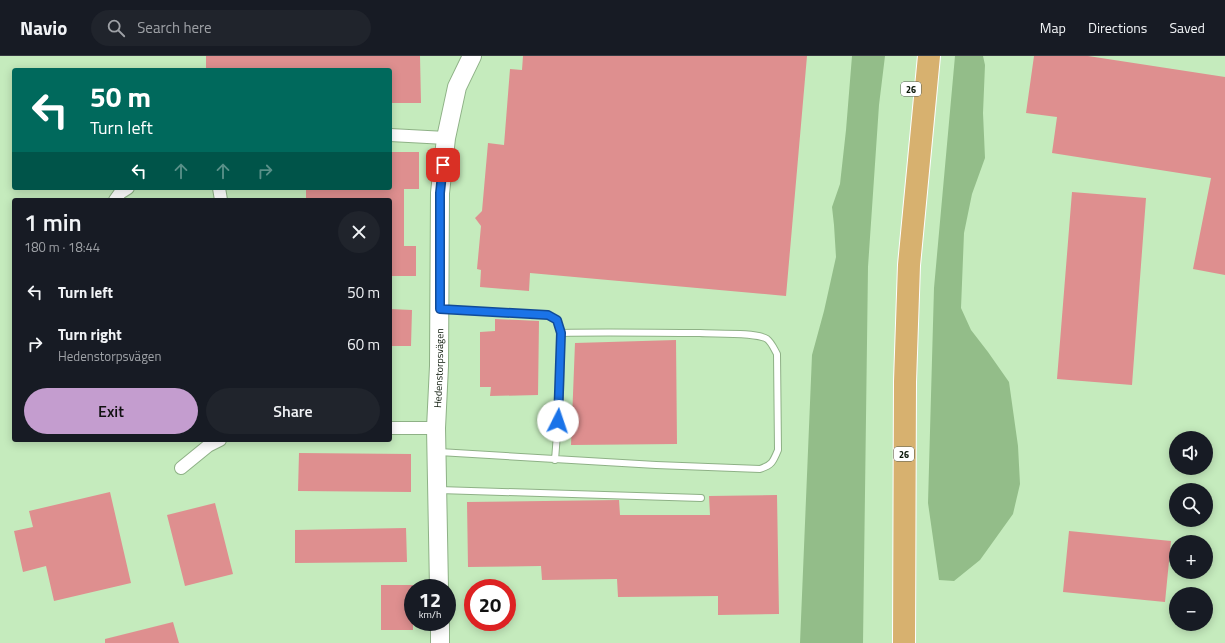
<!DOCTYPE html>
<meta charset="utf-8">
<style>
body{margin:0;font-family:"Titillium Web",sans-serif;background:#20242c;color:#f1f3f6;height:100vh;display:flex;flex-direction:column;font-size:15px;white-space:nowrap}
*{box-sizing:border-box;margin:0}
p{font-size:13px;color:#9ea1a6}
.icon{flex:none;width:22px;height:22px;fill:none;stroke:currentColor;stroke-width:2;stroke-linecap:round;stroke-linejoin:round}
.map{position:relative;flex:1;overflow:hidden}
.panel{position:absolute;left:12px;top:142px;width:380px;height:244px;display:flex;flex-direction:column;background:#171b24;border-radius:4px;box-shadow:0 2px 10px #0003}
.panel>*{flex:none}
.top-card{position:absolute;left:12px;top:12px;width:380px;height:122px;border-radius:4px;box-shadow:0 2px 10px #0003;background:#00695c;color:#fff;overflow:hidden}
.buttons{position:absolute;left:1169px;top:375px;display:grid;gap:8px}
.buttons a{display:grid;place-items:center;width:44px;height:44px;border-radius:50%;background:#171b24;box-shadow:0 2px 10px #0003;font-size:20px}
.speed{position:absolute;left:404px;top:523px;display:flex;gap:8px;font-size:20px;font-weight:700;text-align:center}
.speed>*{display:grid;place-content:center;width:52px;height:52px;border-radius:50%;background:#171b24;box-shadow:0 2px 10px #0003;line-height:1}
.speed small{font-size:10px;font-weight:400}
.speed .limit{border:6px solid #d22;background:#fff;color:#111}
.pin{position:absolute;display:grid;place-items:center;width:34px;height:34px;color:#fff;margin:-17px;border-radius:8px;box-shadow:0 2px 6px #0006}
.me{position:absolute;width:44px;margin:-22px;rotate:4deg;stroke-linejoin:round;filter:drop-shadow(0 0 3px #0008)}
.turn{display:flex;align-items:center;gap:14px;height:84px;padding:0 12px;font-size:18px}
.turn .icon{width:52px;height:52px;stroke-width:2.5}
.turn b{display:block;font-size:28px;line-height:34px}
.lanes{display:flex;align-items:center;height:38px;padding:0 12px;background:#0003;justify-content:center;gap:20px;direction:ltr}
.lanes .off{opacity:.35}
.round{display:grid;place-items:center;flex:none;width:42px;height:42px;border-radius:21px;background:#20242c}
.summary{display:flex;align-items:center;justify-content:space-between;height:68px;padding:0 12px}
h1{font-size:24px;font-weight:600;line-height:30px}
.button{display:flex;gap:8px;margin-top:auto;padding:8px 12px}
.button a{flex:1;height:46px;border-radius:24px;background:#c49dcf;color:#111;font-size:16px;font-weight:600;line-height:46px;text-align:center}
.button a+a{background:#20242c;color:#f1f3f6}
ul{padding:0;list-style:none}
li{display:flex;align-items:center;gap:12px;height:52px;padding:0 12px}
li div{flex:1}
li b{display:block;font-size:15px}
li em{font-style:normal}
header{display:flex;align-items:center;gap:24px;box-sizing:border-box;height:56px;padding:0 20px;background:#171b24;border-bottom:1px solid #363941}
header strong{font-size:19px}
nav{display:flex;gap:22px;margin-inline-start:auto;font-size:14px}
.search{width:280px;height:36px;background:#20242c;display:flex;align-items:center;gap:10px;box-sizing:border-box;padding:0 14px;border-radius:22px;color:#9ea1a6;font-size:15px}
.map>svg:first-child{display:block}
.green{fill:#93bd89}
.building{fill:#de8f8f}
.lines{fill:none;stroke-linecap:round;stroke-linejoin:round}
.lane-casing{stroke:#8eb186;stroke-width:8}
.street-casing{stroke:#8eb186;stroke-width:14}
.secondary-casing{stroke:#8eb186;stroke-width:20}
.highway-casing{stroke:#fff;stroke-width:24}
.lane{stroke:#fff;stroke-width:6}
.street{stroke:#fff;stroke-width:12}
.secondary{stroke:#fff;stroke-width:18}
.highway{stroke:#d7b16f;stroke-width:22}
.route-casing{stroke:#114b97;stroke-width:10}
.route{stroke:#1a73e8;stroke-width:7}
.labels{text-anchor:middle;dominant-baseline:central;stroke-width:4;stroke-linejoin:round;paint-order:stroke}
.shield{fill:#fff;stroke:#525b51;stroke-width:1}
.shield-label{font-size:9px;font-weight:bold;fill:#081506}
.street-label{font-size:10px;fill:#081506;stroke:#fff}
</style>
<header>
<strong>Navio</strong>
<div class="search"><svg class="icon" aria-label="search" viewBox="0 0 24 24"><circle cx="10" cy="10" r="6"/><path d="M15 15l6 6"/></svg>Search here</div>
<nav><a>Map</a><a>Directions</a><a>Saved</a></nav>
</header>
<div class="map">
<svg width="1225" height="587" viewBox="0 0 1225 587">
<rect width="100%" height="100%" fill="#c5ebbd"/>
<path class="green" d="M852 0H885L879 49 868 211 863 587H800L812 299 824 255 836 201 834 169 832 151 840 128 846 74Z
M955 0H983L985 9 983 57 985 102 972 138 964 177 961 252 971 274 988 296 1009 326 1018 390 1020 428 1013 458 980 504 954 525 939 524 928 447 934 232Z"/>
<path class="building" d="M206 0H420L421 47H390V14H206Z
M523 0H807L786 240 530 217 529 235 480 231 481 214 477 213 481 170 475 162 482 155 488 87 504 89 510 13 522 14Z
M1034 0H1088L1225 21V219L1193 213 1211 122 1052 97 1057 61 1026 57Z
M390 96H419V133H404V190H416V220H390V144H306V132H390Z
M1072 136 1146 142 1132 329 1057 323Z
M390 253 412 254 411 290H390Z
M495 263 539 265 538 339 490 340 491 331H480V276L495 275Z
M676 284 677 388 571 389 575 287Z
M299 397 411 398V436L298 435Z
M110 436 131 527 54 545 46 510 23 516 14 475 33 471 29 455Z
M777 439 779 558 718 559V540L618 541 617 523 542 524 541 510 468 511 467 446 619 444 620 459H710L709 440Z
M215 447 233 518 185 530 167 459Z
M406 472 407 506 295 507V474Z
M1069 475 1171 485 1165 546 1063 536Z
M381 529H413V574H381Z
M173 566 179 587H105V583Z"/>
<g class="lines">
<g class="lane-casing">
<path id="lane" d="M439 396 656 409 760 413C772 409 773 406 778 394L777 298C774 293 772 287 767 283 757 276 714 278 700 277 654 277 607 276 561 277L557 264 548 259 441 253
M555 404 560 339 561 277
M439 434 701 442"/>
</g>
<g class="street-casing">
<path id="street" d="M390 79 446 82
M219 132 221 144
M115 144 120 137 128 132
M390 372H436
M181 412 208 390 220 384"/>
</g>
<g class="secondary-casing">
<g id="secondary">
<path id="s1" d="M439 532 436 372 439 310 440 137 446 82 457 31 472 0"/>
<path d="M440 566V587"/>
</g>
</g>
<g class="highway-casing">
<path id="highway" d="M904 587 905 326 909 209 929 0"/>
</g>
<use href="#lane" class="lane"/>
<use href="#street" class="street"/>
<use href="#secondary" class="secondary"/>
<use href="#highway" class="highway"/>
</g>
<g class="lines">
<g class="route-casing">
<path id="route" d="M443 109 440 137V253L548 259 557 264 561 277 558 365"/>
</g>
<use href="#route" class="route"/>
</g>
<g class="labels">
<g class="shield">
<rect x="901" y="26" width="20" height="14" rx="3"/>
<rect x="894" y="391" width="20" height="14" rx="3"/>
</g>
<g class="shield-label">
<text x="911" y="33">26</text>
<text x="904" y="398">26</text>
</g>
<g class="street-label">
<text stroke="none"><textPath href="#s1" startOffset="220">Hedenstorpsvägen</textPath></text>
</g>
</g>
</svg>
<div class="buttons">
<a><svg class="icon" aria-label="sound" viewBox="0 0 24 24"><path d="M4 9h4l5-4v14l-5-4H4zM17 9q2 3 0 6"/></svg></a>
<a><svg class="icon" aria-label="search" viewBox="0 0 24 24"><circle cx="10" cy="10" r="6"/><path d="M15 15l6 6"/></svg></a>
<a>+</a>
<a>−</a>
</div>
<div class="speed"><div>12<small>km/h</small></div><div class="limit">20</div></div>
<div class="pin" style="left:443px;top:109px;background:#d93025"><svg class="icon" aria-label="arrive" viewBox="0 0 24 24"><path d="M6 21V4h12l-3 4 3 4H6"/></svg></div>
<svg class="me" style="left:558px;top:365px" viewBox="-20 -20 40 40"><circle r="19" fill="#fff"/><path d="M0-13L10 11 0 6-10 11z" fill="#1a73e8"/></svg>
<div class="top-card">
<div class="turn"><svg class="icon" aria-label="left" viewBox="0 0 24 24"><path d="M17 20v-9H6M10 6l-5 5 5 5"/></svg><div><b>50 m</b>Turn left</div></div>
<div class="lanes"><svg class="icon" aria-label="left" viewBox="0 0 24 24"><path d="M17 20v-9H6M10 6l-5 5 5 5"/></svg><svg class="icon off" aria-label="ahead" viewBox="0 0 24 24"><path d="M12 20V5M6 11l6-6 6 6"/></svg><svg class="icon off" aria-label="ahead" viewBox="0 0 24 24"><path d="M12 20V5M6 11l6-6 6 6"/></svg><svg class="icon off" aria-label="right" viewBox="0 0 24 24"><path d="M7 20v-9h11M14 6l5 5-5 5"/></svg></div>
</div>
<section class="panel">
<div class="summary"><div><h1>1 min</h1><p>180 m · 18:44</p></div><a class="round"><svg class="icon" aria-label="close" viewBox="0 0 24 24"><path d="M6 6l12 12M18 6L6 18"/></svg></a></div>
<ul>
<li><svg class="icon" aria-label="left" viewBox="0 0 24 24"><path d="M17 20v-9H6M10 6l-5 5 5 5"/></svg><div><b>Turn left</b></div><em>50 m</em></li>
<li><svg class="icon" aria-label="right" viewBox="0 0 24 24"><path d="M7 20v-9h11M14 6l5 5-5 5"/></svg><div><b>Turn right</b><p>Hedenstorpsvägen</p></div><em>60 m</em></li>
</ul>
<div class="button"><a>Exit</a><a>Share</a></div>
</section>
</div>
